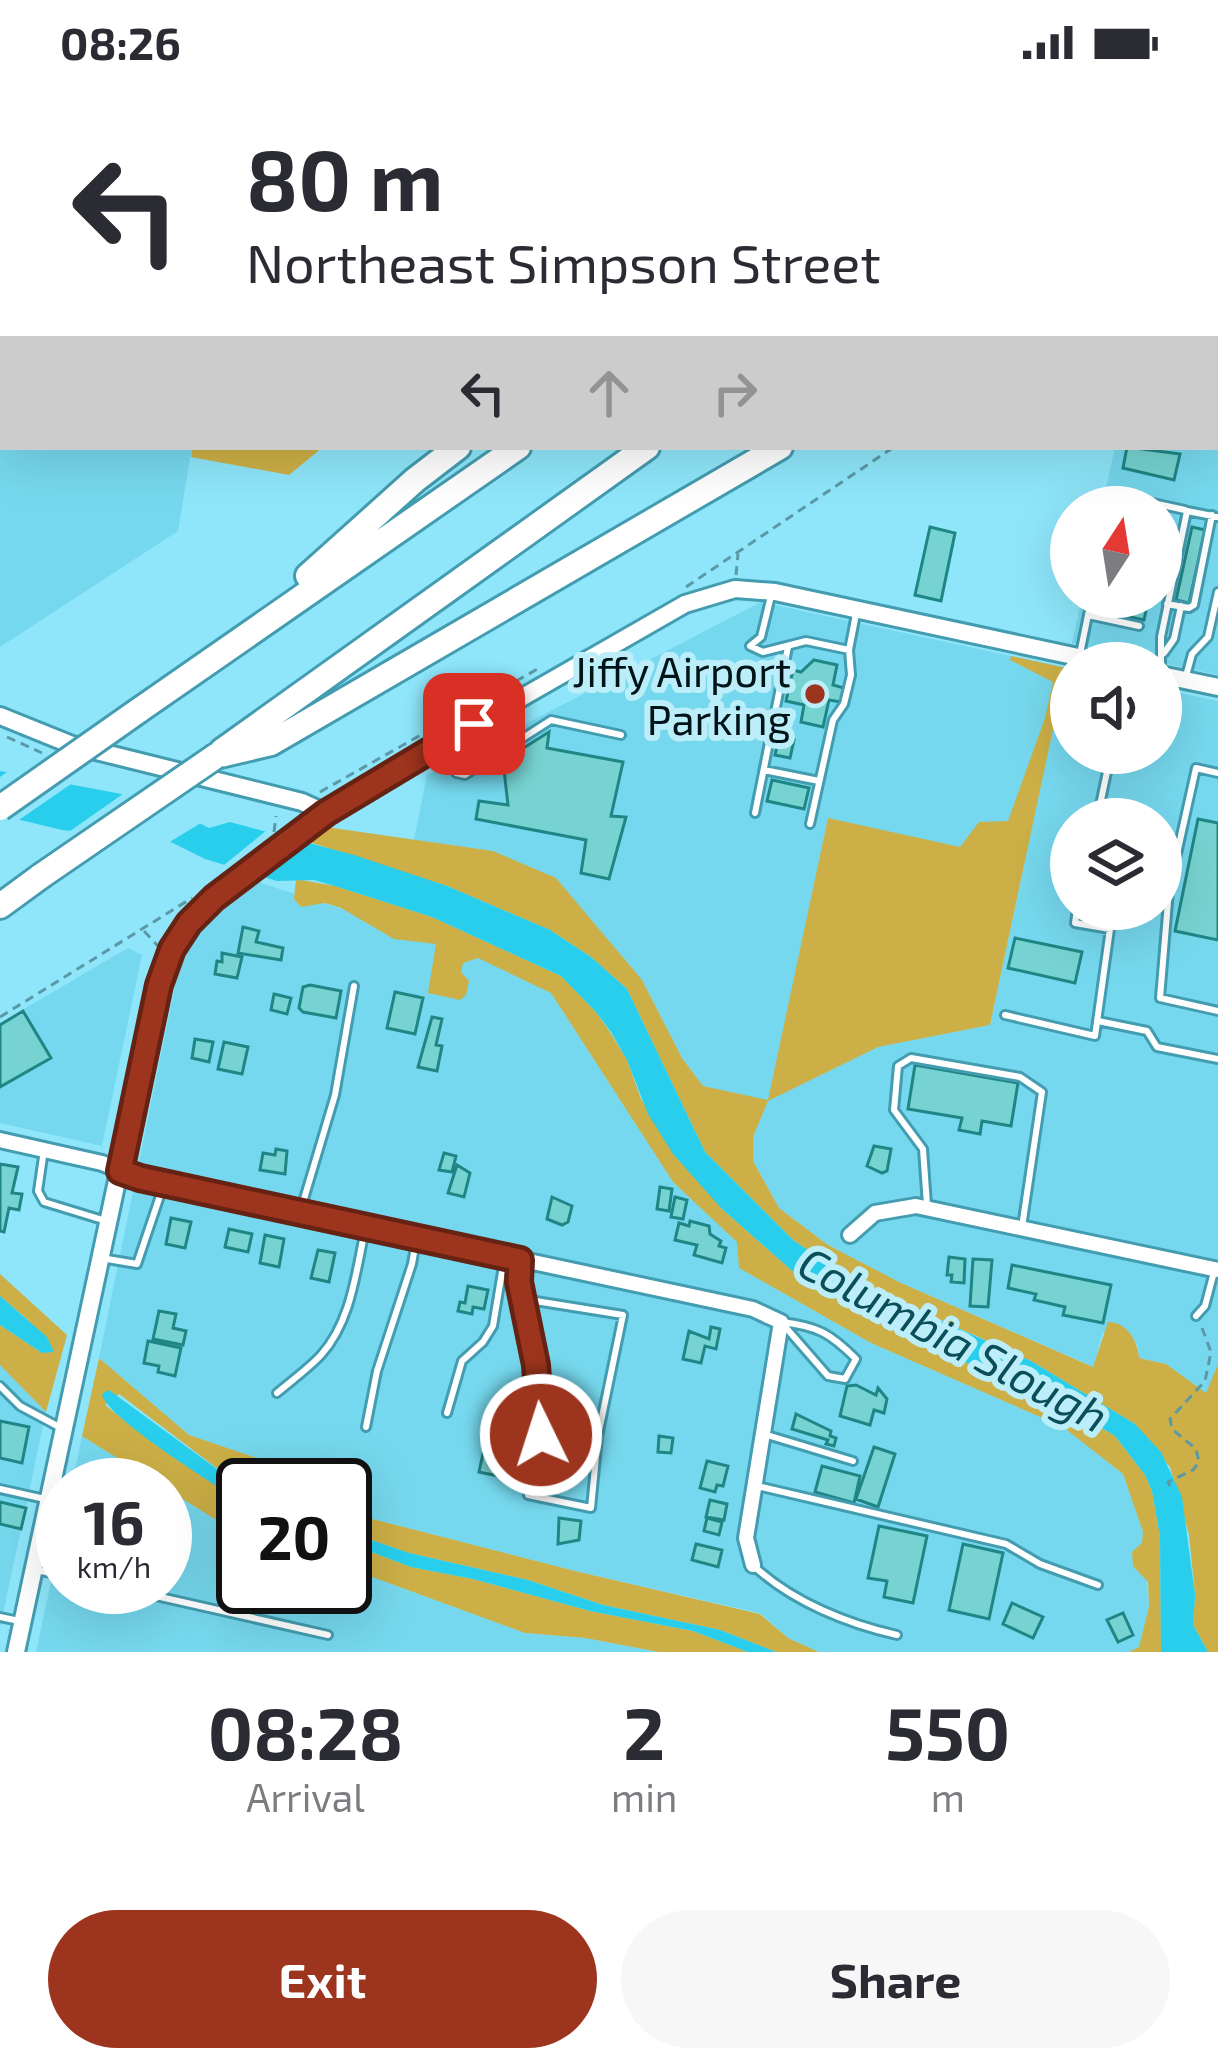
<!DOCTYPE html>
<style>
body{margin:0;font-family:"Exo 2",sans-serif;background:#f7f7f7;color:#2b2b33;height:100vh;display:flex;flex-direction:column;font-size:45px;white-space:nowrap}
*{box-sizing:border-box;margin:0}
p{font-size:39px;color:#7c7c81}
.icon{flex:none;width:66px;height:66px;fill:none;stroke:currentColor;stroke-width:2;stroke-linecap:round;stroke-linejoin:round}
.map{position:relative;height:1568px;overflow:hidden}
.sheet{display:flex;flex-direction:column;background:#fff;flex:1}
.sheet>*{flex:none}
.hud{position:absolute;left:0px;top:0px;width:1218px;height:366px;box-shadow:0 12px 48px #0002;background:#fff;color:#2b2b33;overflow:hidden}
.needle{width:78px;rotate:12deg}
.tools{position:absolute;left:1050px;top:402px;display:grid;gap:24px}
.tools a{display:grid;place-items:center;width:132px;height:132px;border-radius:50%;background:#fff;box-shadow:0 12px 48px #0002;font-size:60px}
.speed{position:absolute;left:36px;top:1374px;display:flex;gap:24px;font-size:60px;font-weight:700;text-align:center}
.speed>*{display:grid;place-content:center;width:156px;height:156px;border-radius:50%;background:#fff;box-shadow:0 12px 48px #0002;line-height:1}
.speed small{font-size:30px;font-weight:400}
.speed .limit{border:6px solid #111;border-radius:18px;background:#fff;color:#111}
.pin{position:absolute;display:grid;place-items:center;width:102px;height:102px;color:#fff;margin:-51px;border-radius:24px;box-shadow:0 6px 18px #0006}
.me{position:absolute;width:132px;margin:-66px;rotate:356deg;stroke-linejoin:round;filter:drop-shadow(0 0 9px #0008)}
.turn{display:flex;align-items:center;gap:42px;height:252px;padding:0 48px;font-size:54px}
.turn .icon{width:156px;height:156px;stroke-width:2.5}
.turn b{display:block;font-size:84px;line-height:102px}
.lanes{display:flex;align-items:center;height:114px;padding:0 48px;background:#0003;justify-content:center;gap:60px;direction:ltr}
.lanes .off{opacity:.35}
.eta{display:flex;justify-content:space-evenly;align-items:center;height:204px;text-align:center}
.eta b{font-size:72px;font-weight:700;line-height:84px}
.action{display:flex;gap:24px;margin-top:auto;padding:24px 48px}
.action a{flex:1;height:138px;border-radius:72px;background:#9d341d;color:#fff;font-size:48px;font-weight:700;line-height:138px;text-align:center}
.action a+a{background:#f7f7f7;color:#2b2b33}
.status{display:flex;justify-content:space-between;align-items:center;height:84px;padding:0 60px;background:#fff;direction:ltr}
.status svg{height:33px;fill:currentColor}
.map>svg:first-child{display:block}
.built{fill:#76d8ee;fill-rule:evenodd}
.green{fill:#ccaf46}
.water{fill:#28ceec}
.pier{fill:#8fe6fa}
.building{fill:#76d3d1;stroke:#1f8685;stroke-width:3}
.lines{fill:none;stroke-linecap:round;stroke-linejoin:round}
.service-casing{stroke:#439caf;stroke-width:12}
.minor-casing{stroke:#439caf;stroke-width:20}
.tertiary-casing{stroke:#439caf;stroke-width:22}
.motorway-casing{stroke:#439caf;stroke-width:30}
.path{stroke:#5b99a7;stroke-width:3;stroke-dasharray:9 6;stroke-linecap:butt}
.service{stroke:#fff;stroke-width:6}
.minor{stroke:#fff;stroke-width:14}
.tertiary{stroke:#fff;stroke-width:16}
.motorway{stroke:#fff;stroke-width:24}
.tram{stroke:#1c3c44;stroke-width:3}
.motorway-bridge-casing{stroke:#439caf;stroke-width:30;stroke-linecap:butt}
.motorway-bridge{stroke:#fff;stroke-width:24}
.route-casing{stroke:#662213;stroke-width:30}
.route{stroke:#9d341d;stroke-width:21}
.poi-dot{fill:#9d341d;stroke:#bceef9;stroke-width:4.5}
.labels{text-anchor:middle;dominant-baseline:central;stroke-width:12;stroke-linejoin:round;paint-order:stroke}
.poi-label{font-size:42px;fill:#001318;stroke:#bceef9;text-anchor:end}
.water-label{font-size:45px;font-style:italic;fill:#0a4e5a;stroke:#bceef9}
</style>
<div class="status"><b>08:26</b><svg viewBox="0 0 49 12"><path d="M0 12V9h3v3zM5 12V6h3v6zM10 12V3h3v9zM15 12V0h3v12zM26 1h20v11H26zM47 4h2v5h-2z"/></svg></div>
<div class="map">
<svg width="1218" height="1568" viewBox="0 0 1218 1568">
<rect width="100%" height="100%" fill="#8fe6fa"/>
<path class="built" d="M0 237 3 363H192L178 447 0 563Z
M1218 241V591L1072 559 1082 513H1161V423H1102L1115 363H1215Z
M761 518 1071 585V669H1161V605L1218 617V1280L1207 1310 1166 1280 1139 1274 1138 1262 1129 1248 1102 1249 1094 1283 901 1199 828 1161 779 1124 753 1077V1053L768 1017 703 1002 682 974 642 896 493 767 414 756 427 691ZM828 735 1025 778 990 941 878 963 769 1016ZM1071 735H1161V825H1071Z
M258 798 457 862 551 909 673 1098 738 1158 739 1184 871 1259 1063 1343 1123 1390 1143 1448 1149 1523 1139 1564 1129 1568H819L788 1554 760 1529 575 1487 353 1430 345 1424V1401H317L303 1390 189 1351 99 1274 179 882 200 845Z
M128 864 142 871 102 1062 0 1039V939Z
M0 1281 46 1328 0 1544Z
M82 1352 161 1401H72Z
M165 1403 226 1442 243 1448V1503H345V1483L525 1549 585 1554 659 1568H36L63 1442V1503H165Z"/>
<path class="green" d="M47 0H761L46 3Z
M192 363H323L289 391 191 373Z
M1011 572 1066 584 990 941 878 963 768 1017 753 1053V1077L779 1124 828 1161 901 1199 1093 1283 1108 1238C1127 1238 1138 1257 1139 1274L1166 1280 1206 1309 1218 1280V1568H1208L1193 1541 1195 1511 1189 1451 1170 1383 1135 1340 1031 1277 853 1196 793 1156 705 1068 627 905 591 873 550 846 447 802 309 758 326 743 493 767 556 794 642 896 682 974 703 1002 768 1016 828 734 960 763 979 738 1008 737 1045 634 1053 598 1010 576Z
M296 795 335 802 432 833 561 892 596 928 610 948 627 976 641 1015 721 1124 797 1191 851 1214 1007 1301 1057 1325 1075 1328 1115 1352 1145 1391 1152 1407 1160 1452 1161 1568H1129L1139 1563 1149 1523 1148 1498 1133 1482 1132 1468 1142 1459 1143 1448 1123 1390 1063 1343 871 1259 739 1184 737 1158 673 1098 551 909 478 874 463 879 461 888 469 897 466 911 460 916 428 909 436 860 394 855 341 824 325 819 301 823 294 815Z
M0 1190 67 1251 46 1328 0 1281V1241L42 1269 28 1236 0 1212Z
M99 1274 189 1351 304 1390 317 1401H243V1404L119 1310 105 1321 156 1361 243 1419V1448L226 1442 82 1352Z
M345 1424 353 1430 575 1487 760 1530 788 1554 819 1568H776L720 1546 603 1521 528 1496 409 1469 345 1447Z
M345 1458 411 1483 473 1495 590 1527 693 1547 748 1568H659L585 1554 525 1549 345 1483Z"/>
<path class="water" d="M0 687 153 716 209 744 230 738 354 771 447 802 550 846 591 873 627 905 705 1068 793 1156 853 1197 1031 1277 1135 1340 1161 1368 1182 1413 1195 1511 1193 1541 1208 1568H1161L1160 1452 1152 1407 1145 1391 1115 1352 1075 1328 1057 1325 1007 1301 851 1214 797 1191 721 1124 673 1070 648 1030 627 976 611 948 596 928 561 892 432 833 335 802 314 796 277 797 205 775 169 757 62 746 0 731Z
M0 1212 47 1253 54 1268 42 1269 0 1241Z
M109 1306 243 1404V1419C217 1402 105 1333 102 1310Z
M345 1447 409 1469 528 1496 603 1521 720 1546 776 1568H748L693 1547 590 1527 473 1495 411 1483 345 1458Z"/>
<path class="pier" d="M13 684 74 698 13 740 0 737V693Z
M130 705 155 710 206 736 163 762 63 752Z
M272 742 310 752 255 794 219 785Z"/>
<path class="building" d="M1127 363 1180 370 1174 396 1123 384Z
M930 443 955 449 941 517 915 511Z
M1192 443 1205 446 1189 519 1176 516Z
M1101 513H1149L1144 536 1099 526Z
M814 576 837 581 833 601 844 604 841 618 829 616 823 643 801 638 804 621 786 617 793 586 801 588Z
M549 648 547 664 623 678 611 732 626 733 609 795 581 789 586 756 476 735 479 717 508 721 503 677Z
M779 653 794 656 790 674 775 671Z
M772 696 809 704 804 725 767 717Z
M1198 735 1218 739V856L1175 847Z
M243 843 259 847 256 858 283 864 281 876 238 869Z
M1015 854 1082 868 1075 899 1008 884Z
M222 869 242 873 237 894 215 890 217 877 222 878Z
M310 901 341 907 336 934 303 928 299 924 303 903Z
M395 908 423 914 415 950 387 944Z
M274 910 291 914 287 930 271 926Z
M23 927 51 974 0 1003V941Z
M432 933 442 935 436 961 442 962 437 987 418 983Z
M195 955 213 958 209 978 192 974Z
M224 958 248 963 242 990 218 985Z
M915 981 1018 999 1011 1042 982 1037 980 1050 959 1046 962 1034 908 1025Z
M874 1062 891 1065 887 1087 882 1089 867 1082Z
M276 1065 287 1067 285 1090 260 1086 263 1069 275 1071Z
M444 1069 456 1072 452 1088 439 1086Z
M0 1080 18 1083 12 1109 22 1110 19 1126 9 1124 4 1148 0 1147Z
M457 1081 470 1089 464 1113 448 1109Z
M660 1103 672 1105 669 1127 657 1125Z
M552 1113 572 1122 568 1138 562 1141 547 1135Z
M675 1113 687 1116 683 1135 671 1133Z
M171 1134 191 1138 185 1164 166 1160Z
M690 1137 709 1142 710 1150 721 1157 719 1162 726 1164 722 1179 694 1171 697 1161 675 1156 679 1139 689 1142Z
M229 1145 252 1150 248 1168 225 1163Z
M265 1151 284 1155 279 1183 260 1179Z
M318 1166 335 1169 329 1198 311 1194Z
M949 1173 965 1175 964 1199 951 1198 952 1191H947Z
M973 1175 992 1176 988 1223 970 1222Z
M1012 1181 1111 1201 1103 1239 1063 1231 1065 1223 1034 1216 1036 1210 1008 1204Z
M468 1202 488 1206 484 1225 473 1223 472 1230 458 1227 460 1218 465 1219Z
M159 1227 176 1230 173 1244 186 1247 183 1261 153 1255Z
M711 1243 720 1245 716 1265 705 1262 701 1279 683 1275 689 1247 709 1255Z
M148 1257 181 1264 175 1292 158 1288 159 1282 144 1279Z
M856 1301 876 1311 878 1304 887 1315 884 1329 874 1326 870 1341 840 1332 847 1302Z
M796 1330 831 1347 830 1352 836 1354 834 1362 826 1360 828 1356 792 1345Z
M0 1337 29 1343 22 1379 0 1374Z
M488 1347 517 1353 508 1394 479 1388Z
M659 1352 673 1354 671 1369 658 1368Z
M874 1363 895 1370 878 1423 856 1415Z
M707 1377 728 1382 723 1402 717 1401 715 1408 700 1404Z
M822 1382 860 1392 854 1419 815 1408Z
M710 1416 727 1420 724 1436 706 1433Z
M0 1418 26 1424 21 1445 0 1440Z
M559 1434 581 1437 579 1456 558 1460Z
M707 1434 722 1438 719 1451 704 1447Z
M879 1442 927 1452 913 1519 884 1513 887 1497 868 1494Z
M696 1460 722 1466 718 1483 692 1476Z
M963 1460 1003 1469 989 1535 949 1526Z
M1012 1519 1043 1533 1033 1554 1003 1540Z
M1123 1529 1133 1551 1118 1558 1107 1536Z"/>
<g class="lines">
<g class="service-casing">
<path id="service" d="M1215 302H1218
M1112 423 1114 417 1125 413 1185 426
M771 512 761 553 750 562 763 568 806 557 849 566 856 530
M1092 513 1088 531 1139 542
M1167 520 1189 524 1194 521 1212 431
M1164 569 1174 555 1181 522
M1080 570 1088 531
M1161 581V553L1187 427 1218 433
M1186 592 1192 570 1208 553 1218 508
M439 664 456 689 465 691 551 636 621 651
M764 686 819 697
M1218 689 1196 684 1169 806 1160 914 1218 927
M755 729 788 563
M1097 735 1111 669
M810 740 833 636 844 620 851 591 849 566
M1005 931 1095 952 1110 845 1075 839 1077 825
M1098 937 1147 947 1157 963 1218 975
M44 1066 38 1107 44 1118 106 1137
M927 1121 923 1065 894 1026 898 982 911 974 1020 993 1042 1008 1022 1143
M301 1125 335 1011 354 902
M101 1174 137 1180 163 1103
M520 1179C518 1214 531 1247 536 1281 542 1327 538 1366 528 1411L591 1424 598 1352 623 1231 523 1215
M1196 1232 1205 1222 1214 1188
M781 1238C817 1242 830 1249 856 1275L845 1295 828 1292Z
M0 1302 20 1322 61 1344
M277 1309C291 1297 308 1285 321 1271 351 1238 356 1188 365 1146
M447 1329 462 1277 483 1258 493 1242 504 1176
M366 1343 377 1287 412 1180 416 1157
M767 1351 853 1377
M757 1402 1006 1460 1040 1480 1098 1501
M0 1405 45 1415
M755 1483C793 1518 848 1540 897 1551
M37 1486 63 1492
M116 1503 328 1551
M0 1533 19 1537"/>
</g>
<g class="minor-casing">
<path id="minor" d="M0 1056 102 1079 139 1094 753 1225 781 1238 746 1454 753 1481
M850 1151 875 1129 916 1122 1218 1186"/>
</g>
<g class="tertiary-casing">
<path id="tertiary" d="M1161 591 1218 603
M0 632 72 661 302 718 326 729
M16 1568 159 901 179 852 202 826 293 754 378 696 685 520 735 505 775 508 1106 579"/>
</g>
<g class="motorway-casing">
<path id="motorway" d="M826 3 828 0
M1040 3 1045 0
M1154 3 1158 0
M1215 38 1218 33
M1215 94H1218
M308 492 415 396 458 363
M138 627 518 363
M222 667 647 363
M216 672 271 659 780 363
M0 822 41 792"/>
</g>
<path class="path" d="M1215 186 1218 184
M1215 225 1218 224
M736 491 738 470
M686 503 894 363
M7 653 42 669
M320 708 541 583
M274 748 276 732
M144 847 158 862
M0 933 192 814
M1170 1402 1168 1398 1193 1386 1199 1378 1196 1365 1172 1345 1170 1335 1205 1297 1211 1268 1202 1244"/>
<use href="#service" class="service"/>
<use href="#minor" class="minor"/>
<use href="#tertiary" class="tertiary"/>
<use href="#motorway" class="motorway"/>
<path class="tram" d="M31 3 32 0
M0 110 3 96
M0 146 3 132"/>
<g class="motorway-bridge-casing">
<path id="motorway-bridge" d="M0 724 138 627
M41 792 216 672"/>
</g>
<use href="#motorway-bridge" class="motorway-bridge"/>
</g>
<g class="lines">
<g class="route-casing">
<path id="route" d="M474 640 326 729 214 814 189 839 172 865 159 901 120 1087 140 1094 520 1176 519 1198 536 1281 541 1351"/>
</g>
<use href="#route" class="route"/>
</g>
<circle class="poi-dot" cx="815" cy="610" r="12"/>
<g class="labels">
<g class="poi-label">
<text x="791" y="586">Jiffy Airport<tspan x="791" dy="48">Parking</tspan></text>
</g>
<g class="water-label">
<text transform="translate(954 1254) rotate(28)">Columbia Slough</text>
</g>
</g>
</svg>
<div class="tools">
<a><svg class="needle" viewBox="-14 -14 28 28"><path d="M0-13l5 13h-10z" fill="#e53935"/><path d="M0 13l5-13h-10z" fill="#7c7c81"/></svg></a>
<a><svg class="icon" aria-label="sound" viewBox="0 0 24 24"><path d="M4 9h4l5-4v14l-5-4H4zM17 9q2 3 0 6"/></svg></a>
<a><svg class="icon" aria-label="layers" viewBox="0 0 24 24"><path d="M12 4l9 5-9 5-9-5zM3 14l9 5 9-5"/></svg></a>
</div>
<div class="speed"><div>16<small>km/h</small></div><div class="limit">20</div></div>
<div class="pin" style="left:474px;top:640px;background:#d93025"><svg class="icon" aria-label="arrive" viewBox="0 0 24 24"><path d="M6 21V4h12l-3 4 3 4H6"/></svg></div>
<svg class="me" style="left:541px;top:1351px" viewBox="-20 -20 40 40"><circle r="17" fill="#9d341d" stroke="#fff" stroke-width="3"/><path d="M0-11L8 9 0 5-8 9z" fill="#fff"/></svg>
<div class="hud">
<div class="turn"><svg class="icon" aria-label="left" viewBox="0 0 24 24"><path d="M17 20v-9H6M10 6l-5 5 5 5"/></svg><div><b>80 m</b>Northeast Simpson Street</div></div>
<div class="lanes"><svg class="icon" aria-label="left" viewBox="0 0 24 24"><path d="M17 20v-9H6M10 6l-5 5 5 5"/></svg><svg class="icon off" aria-label="ahead" viewBox="0 0 24 24"><path d="M12 20V5M6 11l6-6 6 6"/></svg><svg class="icon off" aria-label="right" viewBox="0 0 24 24"><path d="M7 20v-9h11M14 6l5 5-5 5"/></svg></div>
</div>
</div>
<section class="sheet">
<div class="eta">
<div><b>08:28</b><p>Arrival</p></div>
<div><b>2</b><p>min</p></div>
<div><b>550</b><p>m</p></div>
</div>
<div class="action"><a>Exit</a><a>Share</a></div>
</section>
